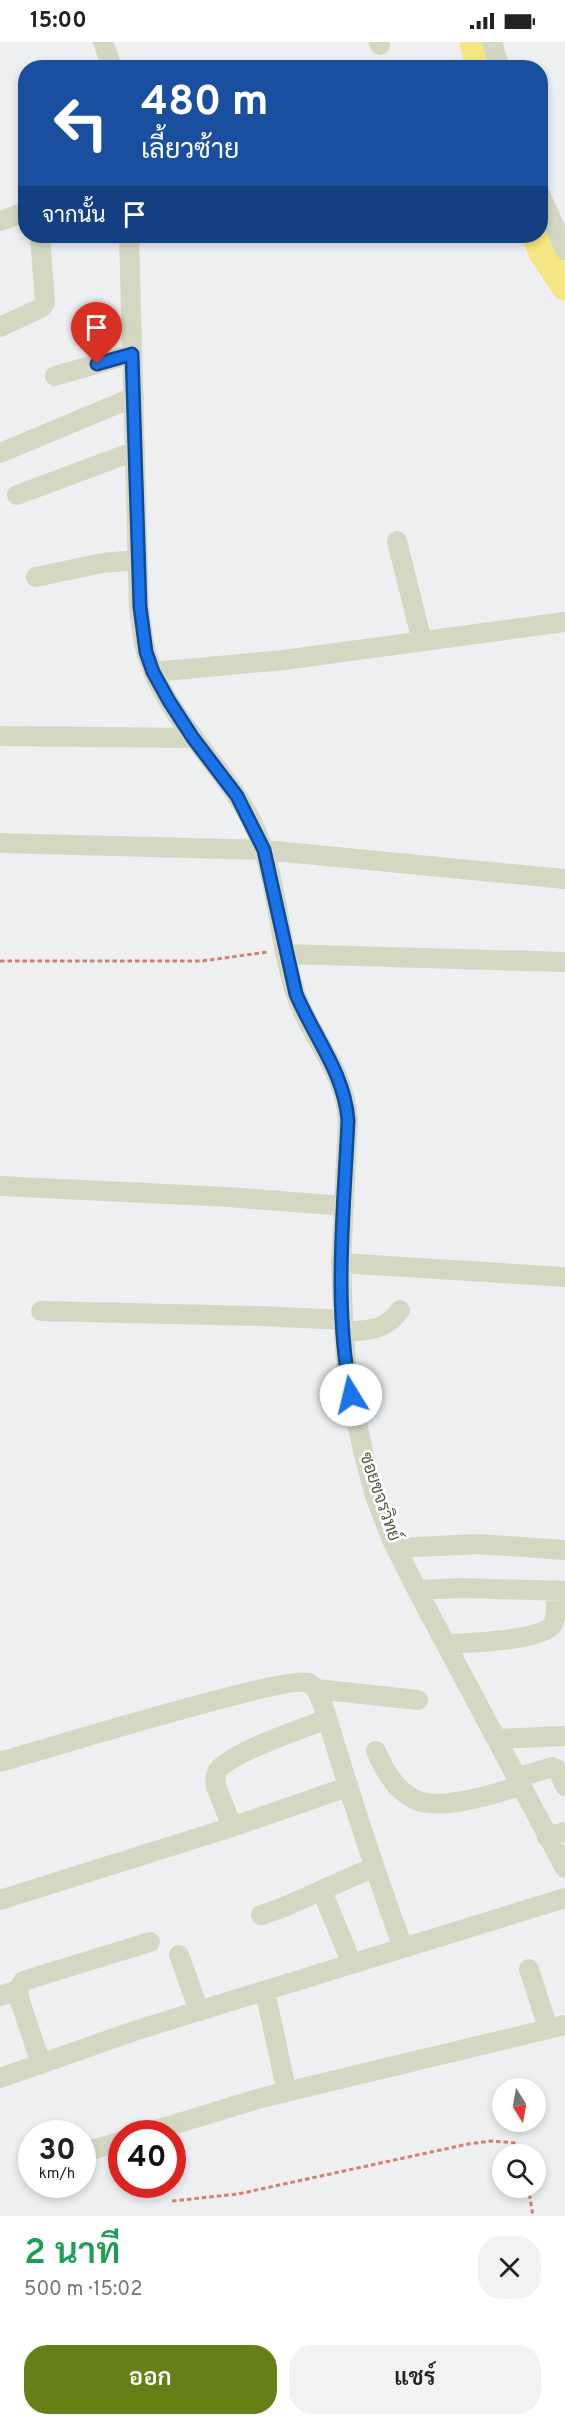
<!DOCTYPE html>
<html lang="th">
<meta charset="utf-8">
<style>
body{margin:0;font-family:Overpass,Sarabun,sans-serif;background:#f2f2f2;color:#222;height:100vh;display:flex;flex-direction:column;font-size:22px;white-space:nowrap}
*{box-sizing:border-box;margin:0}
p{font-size:20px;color:#767676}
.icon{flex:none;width:33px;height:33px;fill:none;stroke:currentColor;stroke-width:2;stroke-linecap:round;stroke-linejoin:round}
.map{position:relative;height:2174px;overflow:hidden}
.details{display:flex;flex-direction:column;background:#fff;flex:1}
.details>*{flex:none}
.top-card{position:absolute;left:18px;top:18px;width:530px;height:183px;border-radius:24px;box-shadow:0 3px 9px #0003;background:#1a4fa0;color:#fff;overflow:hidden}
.needle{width:39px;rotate:169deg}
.controls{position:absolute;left:492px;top:2036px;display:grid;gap:12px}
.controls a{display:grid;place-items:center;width:54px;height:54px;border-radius:50%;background:#fff;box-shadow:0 3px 9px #0003;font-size:30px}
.speed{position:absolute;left:18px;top:2078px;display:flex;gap:12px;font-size:30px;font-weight:700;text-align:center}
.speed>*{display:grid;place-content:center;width:78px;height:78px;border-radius:50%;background:#fff;box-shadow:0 3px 9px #0003;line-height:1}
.speed small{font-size:15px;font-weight:400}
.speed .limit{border:9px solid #d22;background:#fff;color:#111}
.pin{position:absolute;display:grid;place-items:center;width:51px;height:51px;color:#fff;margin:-62px -26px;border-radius:50% 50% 50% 0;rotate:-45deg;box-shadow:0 0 6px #0007}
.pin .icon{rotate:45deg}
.me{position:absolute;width:66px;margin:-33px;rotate:351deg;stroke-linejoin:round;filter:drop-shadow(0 0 4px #0008)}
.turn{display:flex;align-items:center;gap:21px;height:126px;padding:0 24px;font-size:27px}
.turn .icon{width:78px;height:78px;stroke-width:2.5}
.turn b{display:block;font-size:42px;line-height:51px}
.then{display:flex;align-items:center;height:57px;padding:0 24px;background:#0003;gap:12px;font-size:22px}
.round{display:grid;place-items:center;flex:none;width:63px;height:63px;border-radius:24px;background:#f2f2f2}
.headline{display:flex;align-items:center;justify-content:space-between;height:102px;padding:0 24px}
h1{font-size:36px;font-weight:600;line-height:45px;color:#1e9e55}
.cta{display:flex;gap:12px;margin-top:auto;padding:12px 24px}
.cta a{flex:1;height:69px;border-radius:24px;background:#667f17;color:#fff;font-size:24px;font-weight:600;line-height:69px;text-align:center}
.cta a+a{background:#f2f2f2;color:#222}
.status{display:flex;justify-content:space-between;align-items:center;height:42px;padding:0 30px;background:#fff;direction:ltr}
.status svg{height:16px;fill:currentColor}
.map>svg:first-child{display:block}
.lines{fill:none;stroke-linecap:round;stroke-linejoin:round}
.river{stroke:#f4e682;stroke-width:27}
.path{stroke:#d4806e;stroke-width:3;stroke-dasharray:4.5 3;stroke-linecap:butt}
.minor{stroke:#d4d8c3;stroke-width:20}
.route-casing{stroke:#114b97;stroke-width:15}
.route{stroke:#1a73e8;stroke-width:10}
.labels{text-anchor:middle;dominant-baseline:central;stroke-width:5;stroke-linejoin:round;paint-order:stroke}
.street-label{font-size:18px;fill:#5a5e45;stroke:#fff}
</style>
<div class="status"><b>15:00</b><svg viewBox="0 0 49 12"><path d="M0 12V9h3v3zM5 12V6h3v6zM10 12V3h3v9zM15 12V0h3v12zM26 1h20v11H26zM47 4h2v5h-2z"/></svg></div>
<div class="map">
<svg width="565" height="2174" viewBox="0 0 565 2174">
<rect width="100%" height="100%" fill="#eeeff1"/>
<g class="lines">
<path class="river" d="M473 0 480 26
M536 194 541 209 565 245"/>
<path class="path" d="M0 919H202L268 910
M528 2145 533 2174
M172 2159 238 2152 468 2102 491 2099 516 2101 522 2112"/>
<path class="minor" d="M103 0 112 26
M379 0 380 3
M492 0 500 26
M540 152 565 208
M0 179 26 170
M129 194 139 565C141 580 142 595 146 610 165 675 222 721 252 780 279 834 277 896 296 953 312 999 344 1025 348 1078L341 1221 343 1278 347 1334 363 1409 375 1454 392 1498 417 1548 565 1826
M0 285 41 266 45 261 40 194
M55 334 132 312
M0 411 134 355
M17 453 135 409
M397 499 422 599
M36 535 102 521 138 518
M153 630 284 618 565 580
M0 694 193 696
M0 801 264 808 565 837
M285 912 565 920
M0 1144 228 1155 344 1164
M341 1221 565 1235
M41 1269 261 1274 343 1278
M344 1290C367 1288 386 1289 400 1268
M396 1506 478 1502 565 1508
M417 1548 462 1546 565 1549
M446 1602C466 1601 544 1599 553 1582 557 1574 556 1558 556 1548
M316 1647 418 1658
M497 1697 565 1694
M376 1709C384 1727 394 1746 412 1756 436 1771 494 1752 520 1744
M0 1720C38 1709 290 1632 309 1641 320 1646 327 1677 331 1689 353 1762 377 1834 403 1906
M516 1736 552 1725 558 1728 565 1744
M232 1785 216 1744C215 1739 215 1735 217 1730 227 1711 305 1686 327 1677
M547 1795 565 1790
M322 1849 352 1922
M0 1858 232 1785 347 1745
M261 1873 284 1865 374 1825
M179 1913 199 1969
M529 1927 548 1986
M265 1949 284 2037
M0 1954 18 1948
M41 2022 19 1956 18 1948 23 1939 150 1900
M0 2036 137 1988 565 1856
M146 2091 261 2056 565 1983
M82 2111 122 2099
M30 2123H32"/>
</g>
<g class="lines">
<g class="route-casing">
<path id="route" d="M97 322 132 312 140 565 146 610 153 630 169 659 193 696 237 754 264 808 296 952C314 995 344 1030 348 1078 344 1168 333 1263 351 1353"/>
</g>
<use href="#route" class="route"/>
</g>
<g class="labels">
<g class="street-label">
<text transform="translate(379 1455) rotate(71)">ซอยขจรวิทย์</text>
</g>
</g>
</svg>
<div class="controls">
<a><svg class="needle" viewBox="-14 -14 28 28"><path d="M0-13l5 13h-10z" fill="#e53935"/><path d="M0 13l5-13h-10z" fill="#767676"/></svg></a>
<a><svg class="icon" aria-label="search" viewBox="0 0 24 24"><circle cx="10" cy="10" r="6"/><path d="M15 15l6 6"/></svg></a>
</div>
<div class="speed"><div>30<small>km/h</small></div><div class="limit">40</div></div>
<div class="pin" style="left:97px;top:322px;background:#d93025"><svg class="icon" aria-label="arrive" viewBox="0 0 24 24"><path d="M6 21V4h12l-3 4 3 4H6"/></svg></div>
<svg class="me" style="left:351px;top:1353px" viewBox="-20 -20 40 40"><circle r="19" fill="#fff"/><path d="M0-13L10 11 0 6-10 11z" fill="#1a73e8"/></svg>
<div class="top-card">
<div class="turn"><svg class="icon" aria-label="left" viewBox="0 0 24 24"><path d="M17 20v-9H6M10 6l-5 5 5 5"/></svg><div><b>480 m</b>เลี้ยวซ้าย</div></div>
<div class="then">จากนั้น<svg class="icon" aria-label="arrive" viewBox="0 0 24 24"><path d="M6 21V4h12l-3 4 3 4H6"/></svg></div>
</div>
</div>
<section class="details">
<div class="headline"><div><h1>2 นาที</h1><p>500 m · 15:02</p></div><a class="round"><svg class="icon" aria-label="close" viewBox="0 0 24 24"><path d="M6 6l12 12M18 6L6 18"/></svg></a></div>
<div class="cta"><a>ออก</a><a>แชร์</a></div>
</section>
